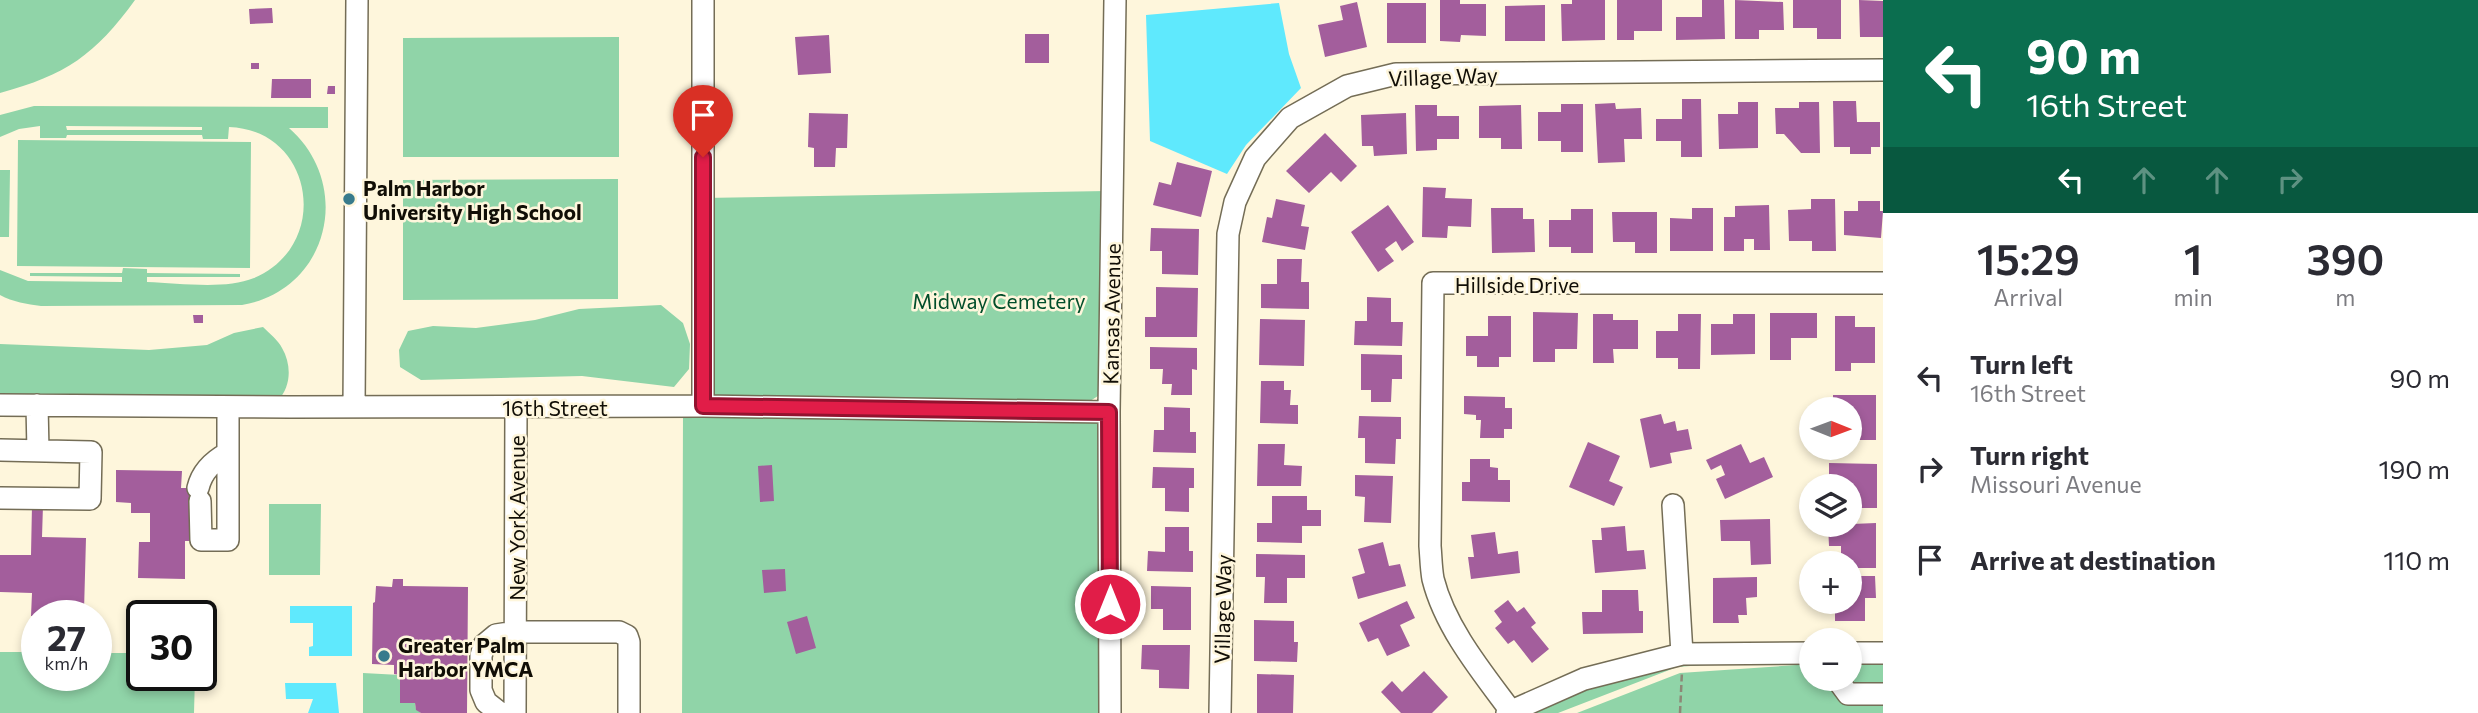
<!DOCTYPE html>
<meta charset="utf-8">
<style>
body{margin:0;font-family:Commissioner,sans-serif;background:#f7f7f7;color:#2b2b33;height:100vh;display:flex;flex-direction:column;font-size:26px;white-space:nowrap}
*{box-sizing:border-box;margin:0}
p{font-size:23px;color:#7c7c81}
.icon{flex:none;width:38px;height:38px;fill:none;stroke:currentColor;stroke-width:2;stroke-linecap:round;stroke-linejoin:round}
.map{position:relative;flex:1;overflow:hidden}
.sheet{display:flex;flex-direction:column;background:#fff;width:595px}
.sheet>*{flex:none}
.banner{background:#0b6e4f;color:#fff;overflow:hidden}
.needle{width:46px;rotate:91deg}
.fabs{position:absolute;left:1799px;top:397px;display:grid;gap:14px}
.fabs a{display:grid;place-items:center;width:63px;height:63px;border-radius:50%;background:#fff;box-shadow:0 4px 10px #0003;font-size:35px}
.speed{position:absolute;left:21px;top:600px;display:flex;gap:14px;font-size:35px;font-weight:700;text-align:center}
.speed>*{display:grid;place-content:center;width:91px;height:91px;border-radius:50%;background:#fff;box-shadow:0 4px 10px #0003;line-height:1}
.speed small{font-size:18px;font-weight:400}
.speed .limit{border:4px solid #111;border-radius:10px;background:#fff;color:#111}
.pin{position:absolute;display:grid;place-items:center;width:60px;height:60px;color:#fff;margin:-72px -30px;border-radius:50% 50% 50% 0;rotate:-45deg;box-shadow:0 0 7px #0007}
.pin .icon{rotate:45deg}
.me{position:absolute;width:77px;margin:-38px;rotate:0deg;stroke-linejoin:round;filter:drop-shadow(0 0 5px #0008)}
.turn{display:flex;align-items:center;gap:24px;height:147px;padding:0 28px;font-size:32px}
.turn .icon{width:91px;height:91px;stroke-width:2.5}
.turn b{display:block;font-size:49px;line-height:60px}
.lanes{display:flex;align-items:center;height:66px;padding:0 28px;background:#0003;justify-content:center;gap:35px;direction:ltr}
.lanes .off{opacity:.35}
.eta{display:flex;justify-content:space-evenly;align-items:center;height:119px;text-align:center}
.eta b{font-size:42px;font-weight:600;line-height:49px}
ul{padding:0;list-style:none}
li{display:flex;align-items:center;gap:21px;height:91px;padding:0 28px}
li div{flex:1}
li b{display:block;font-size:26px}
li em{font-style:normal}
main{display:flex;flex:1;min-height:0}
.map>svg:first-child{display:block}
.green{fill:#90d4a8;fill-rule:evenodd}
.water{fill:#5fe9fd}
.building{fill:#a35e9c}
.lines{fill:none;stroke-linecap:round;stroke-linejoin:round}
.minor-casing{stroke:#746d56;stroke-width:24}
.path{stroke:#8d8776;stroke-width:2.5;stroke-dasharray:7 3.5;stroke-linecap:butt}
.minor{stroke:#fff;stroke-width:21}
.route-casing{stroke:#92132f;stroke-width:18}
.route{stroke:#e11d48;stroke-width:12}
.poi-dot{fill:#387b8c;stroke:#fef6dc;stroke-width:2.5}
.labels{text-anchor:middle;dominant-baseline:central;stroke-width:5;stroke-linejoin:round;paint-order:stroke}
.street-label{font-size:21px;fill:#110e06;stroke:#fef6dc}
.poi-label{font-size:21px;font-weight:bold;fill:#110e06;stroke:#fef6dc;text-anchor:start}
.park-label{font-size:21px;fill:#014e2a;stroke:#fef6dc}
</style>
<main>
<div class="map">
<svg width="1883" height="713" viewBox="0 0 1883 713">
<rect width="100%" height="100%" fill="#fef6dc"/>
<path class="green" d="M0 0H135C95 55 66 75 0 93Z
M619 37V157H403V38Z
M34 106 328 107V128H289C354 185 329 290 242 305L41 306C27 304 13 302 0 295V270L28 281 122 282V277L30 276V273H122L123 268 147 269V273L240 274V277H147V282C179 283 225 290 254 278 332 245 314 130 229 127L228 139H203L202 135H67L66 138H40V126L19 129 0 137V115ZM66 126 202 127V130H67Z
M18 140 251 142 250 268 17 266Z
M0 170H10L9 237H0Z
M618 179V299L403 300V180Z
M1107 191 1104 392 1081 407 703 401V198Z
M661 305 683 323 690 344 689 369 674 387 582 376 421 380 400 367 399 350 408 331 433 326 476 328 535 320 579 309Z
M263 327C269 333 278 340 282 348 292 365 291 387 278 400L0 399V344L149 350 207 345 234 333Z
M683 414 1101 419 1102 713H682Z
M269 504H321L320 575H269Z
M0 652H37V676H96V653H142V676H195L194 713H0Z
M1684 661H1757L1677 667 1558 713H1523L1587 686Z
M1850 662 1883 663V713H1577L1680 673 1811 664V679H1850Z
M363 673 400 675V703H415L416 709 421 713H363Z"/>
<path class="water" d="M1279 3 1289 54 1301 88 1246 145 1227 174 1150 141 1146 15Z
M290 606H352V656H309V647L313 646V623H290Z
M285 683H336L339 713H308L313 699H286Z"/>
<path class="building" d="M1440 0H1460V4H1486V36L1461 35 1460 42 1440 41Z
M1572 0H1605V40L1562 41 1561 4H1572Z
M1617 0H1662V31H1634V40H1617Z
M1702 0H1724L1725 39 1676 40V17H1702Z
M1735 0 1783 2 1784 30H1759V39H1735Z
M1793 0H1841V39H1817V28H1793Z
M1859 0 1883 1V37H1860Z
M1357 2 1367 47 1325 57 1318 25 1343 20 1340 6Z
M1387 3H1426V43H1387Z
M1545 5V41H1505V6Z
M272 8 273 23 250 24 249 9Z
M1025 34H1049V63H1025Z
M829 35 831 73 798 75 795 37Z
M251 63H259V69H251Z
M272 79H311V98H271Z
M328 86H335V94H327Z
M1682 99H1701L1702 157H1681V141H1656V119H1682Z
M1833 101H1856L1857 122H1880V147H1871V154H1850V147H1834Z
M1738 102H1758V148L1719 149 1718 114H1738Z
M1799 102H1819L1820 153H1801L1784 134H1776L1775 108H1799Z
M1615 103 1616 109 1641 108 1642 139H1624L1625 162 1598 163 1595 104Z
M1561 104H1583V152H1561V141H1538V112H1561Z
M1415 105H1437V116H1459V139H1437V150L1416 151Z
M1521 105 1522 149H1501V138H1479V106Z
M809 113 848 114 847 148H836L835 167H814V148L808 147Z
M1406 113 1407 154 1374 156 1373 146H1362L1361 115Z
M1325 133 1357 166 1341 182 1331 172 1309 193 1286 171Z
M1177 162 1212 171 1201 217 1153 205 1159 182 1171 185Z
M1423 187 1446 188 1445 198 1472 199 1471 227 1448 226 1447 238 1422 237Z
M1276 199 1305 205 1301 226 1309 227 1305 250 1262 242 1267 217 1272 218Z
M1811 199H1835L1836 251H1812V241H1789L1788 210 1811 209Z
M1858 201H1880V211H1883L1881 238 1844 235V211H1858Z
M1388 205 1414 242 1402 251 1396 241 1385 249 1394 261 1378 272 1351 232Z
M1769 205 1770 250H1754V239H1744V251H1724V217H1735V206Z
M1491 208H1523V219H1534L1535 252 1492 253Z
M1692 208H1713V251H1670V218L1692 219Z
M1571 209H1593V253H1571V247H1549V220H1571Z
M1612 212H1657V253H1635V242H1613Z
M1151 228 1199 229 1198 275 1162 274V251H1150Z
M1277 259H1302L1301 282H1309V309L1261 308V284H1277Z
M1156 287 1198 288 1197 337H1145V317H1156Z
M1367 297 1391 298V322H1403L1402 346 1354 345 1355 321H1367Z
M1533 312 1578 313 1577 349H1555V362H1533Z
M1770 313H1817V338H1791V360H1770Z
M1593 314H1613V320H1638V349H1613L1614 363H1593Z
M1678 314H1701L1700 369H1678V358H1656V331H1678Z
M1733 314H1755V354L1711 355V324H1733Z
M193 315H203V323H194Z
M1488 316H1511V357H1499V367H1477V356H1466V336H1488Z
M1835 316H1855V327H1875V363H1851V371H1835Z
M1260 319 1305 320 1304 366 1259 365Z
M1150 347 1197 348V370L1192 369V395H1171L1172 384H1162L1163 369H1150Z
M1361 354 1402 355V379H1392L1391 402H1371V390H1361Z
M1261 381H1284V390H1291L1290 405H1298V424L1260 423Z
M1833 395H1876V440H1850V410H1833Z
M1464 396 1505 397V408H1512V429H1504V438H1480L1481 420H1476V415L1464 414Z
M1164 407 1190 408V432H1196V453L1153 452 1154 430H1164Z
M1661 414 1664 424 1675 421 1677 431 1688 429 1692 449 1670 453 1672 463 1650 468 1640 419Z
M1359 416 1401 417V439H1396L1395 464 1365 463V438H1358Z
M1588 442 1620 456 1609 481 1623 487 1614 506 1569 487Z
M1258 444H1285L1284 465 1302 466 1301 486H1257Z
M1741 444 1750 463 1764 457 1773 477 1725 499 1716 479 1725 475 1721 465 1711 470 1706 460Z
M1470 459H1490V467L1498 468V480H1510V502L1462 501V482H1470Z
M1829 463 1877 464V508H1850V486H1829Z
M772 465 774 501 760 502 758 466Z
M1153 467 1194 468V488H1189V512L1165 511V488H1152Z
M116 470 182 471 181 488H207V501L193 541H185V579L138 578 139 542H150V513H131V503L116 502Z
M1355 475 1393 476 1391 523 1364 522 1365 497 1355 496Z
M1272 496H1307V510H1321V526H1302V543L1257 542V523H1272Z
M32 505H43L42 537 86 538 84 611 47 610V616H31L32 593 0 592V555H31Z
M1770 519 1771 564 1751 565 1750 541H1721L1720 520Z
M1876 523V568H1850V564H1841V546H1829L1828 525Z
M1625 526 1627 551 1644 550 1646 569 1595 573 1592 540H1602L1601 528Z
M1165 527H1189V551H1193V572L1147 571 1148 551 1165 552Z
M1495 532 1498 554 1518 551 1520 573 1471 579 1468 557H1474L1471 535Z
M1383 542 1389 566 1400 564 1406 586 1358 599 1352 577 1365 573 1358 549Z
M1256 554 1305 555V578H1287V603H1264L1265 577H1256Z
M785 569 786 591 764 593 762 570Z
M1850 576H1875L1876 598H1865V621H1835V610H1825L1824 602H1850Z
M1757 577V597L1746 598 1747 615H1738L1739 623H1713V578Z
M393 579H403V586L468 587 467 713H421L416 710 415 703H400V675L394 674V665L372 664 373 603 375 602 376 586 392 587Z
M1151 586 1191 587V630H1163V609H1151Z
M1602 590H1638L1639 611H1643V633L1583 634 1582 612H1602Z
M1508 600 1517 612 1524 607 1536 623 1531 627 1549 649 1532 663 1514 640 1508 644 1495 628 1502 622 1494 611Z
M1407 601 1415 618 1400 625 1410 646 1387 656 1378 638 1368 642 1359 623Z
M807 616 816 648 796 654 787 622Z
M1254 620 1294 621V642H1298L1297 662 1254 661Z
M1142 645H1190L1189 689 1159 688V670L1141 669Z
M1424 671 1448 697 1432 713H1401L1381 692 1392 681 1402 692Z
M1257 674 1294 675 1293 713H1257Z"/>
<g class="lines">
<g class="minor-casing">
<path id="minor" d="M0 405 290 407 703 406 1109 412
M37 405 38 451
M703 406V0
M228 407V453
M354 407 357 0
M0 450 91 452 90 499 0 498
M198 488C202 471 213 461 228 453V540H201L200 501
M1673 505 1682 654
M1850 653H1883
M1837 679 1848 694H1883
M1510 710C1481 671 1445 627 1433 579 1431 568 1431 557 1430 546L1433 283H1883
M500 713 486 702 481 690V656L484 645 496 635 516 632H619L627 636 629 642V713
M515 713 516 407
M1110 713 1109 412 1115 0
M1220 713 1228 234 1235 202 1255 158 1290 118 1347 86 1396 74 1883 70
M1507 713 1584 679 1682 654 1811 653"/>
</g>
<path class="path" d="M1680 713 1682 671"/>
<use href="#minor" class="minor"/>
</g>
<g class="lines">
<g class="route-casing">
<path id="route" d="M703 157V406L1109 412 1110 604"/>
</g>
<use href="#route" class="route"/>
</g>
<g class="poi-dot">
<circle cx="349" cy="199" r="7"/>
<circle cx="384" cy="656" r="7"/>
</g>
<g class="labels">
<g class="street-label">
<text transform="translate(1443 76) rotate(-2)">Village Way</text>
<text x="1517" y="284">Hillside Drive</text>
<text transform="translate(1111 314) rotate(-89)">Kansas Avenue</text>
<text x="555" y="407">16th Street</text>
<text transform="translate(516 518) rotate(-90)">New York Avenue</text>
<text transform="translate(1222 609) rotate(-89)">Village Way</text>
</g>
<g class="poi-label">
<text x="363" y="187">Palm Harbor<tspan x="363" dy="24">University High School</tspan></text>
<text x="398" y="644">Greater Palm<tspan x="398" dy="24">Harbor YMCA</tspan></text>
</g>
<g class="park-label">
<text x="999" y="300">Midway Cemetery</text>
</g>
</g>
</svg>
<div class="fabs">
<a><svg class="needle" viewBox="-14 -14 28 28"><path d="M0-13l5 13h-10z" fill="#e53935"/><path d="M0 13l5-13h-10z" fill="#7c7c81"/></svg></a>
<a><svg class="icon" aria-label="layers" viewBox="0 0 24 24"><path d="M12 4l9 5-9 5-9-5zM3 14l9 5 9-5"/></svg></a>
<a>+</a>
<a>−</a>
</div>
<div class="speed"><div>27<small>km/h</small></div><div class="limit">30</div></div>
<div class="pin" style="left:703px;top:157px;background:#d93025"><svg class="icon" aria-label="arrive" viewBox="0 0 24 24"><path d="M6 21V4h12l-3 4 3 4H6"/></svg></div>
<svg class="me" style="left:1110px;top:604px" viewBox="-20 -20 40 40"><circle r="17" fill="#e11d48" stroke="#fff" stroke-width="3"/><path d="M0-11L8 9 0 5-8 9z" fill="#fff"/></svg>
</div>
<section class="sheet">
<div class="banner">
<div class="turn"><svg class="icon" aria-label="left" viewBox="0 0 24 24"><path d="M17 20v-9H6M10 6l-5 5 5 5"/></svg><div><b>90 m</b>16th Street</div></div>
<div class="lanes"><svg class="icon" aria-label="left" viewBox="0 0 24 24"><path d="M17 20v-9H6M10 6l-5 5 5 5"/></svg><svg class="icon off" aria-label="ahead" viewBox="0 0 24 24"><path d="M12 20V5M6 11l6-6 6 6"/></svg><svg class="icon off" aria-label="ahead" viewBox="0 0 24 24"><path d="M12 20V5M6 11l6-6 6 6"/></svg><svg class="icon off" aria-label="right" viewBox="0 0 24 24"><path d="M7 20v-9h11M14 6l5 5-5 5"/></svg></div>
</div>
<div class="eta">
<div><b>15:29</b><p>Arrival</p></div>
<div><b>1</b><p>min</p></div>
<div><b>390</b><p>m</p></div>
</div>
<ul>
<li><svg class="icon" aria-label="left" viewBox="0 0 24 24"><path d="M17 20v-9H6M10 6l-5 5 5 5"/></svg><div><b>Turn left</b><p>16th Street</p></div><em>90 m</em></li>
<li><svg class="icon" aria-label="right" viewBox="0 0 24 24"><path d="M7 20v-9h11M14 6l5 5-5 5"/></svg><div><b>Turn right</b><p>Missouri Avenue</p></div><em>190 m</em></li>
<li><svg class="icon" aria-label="arrive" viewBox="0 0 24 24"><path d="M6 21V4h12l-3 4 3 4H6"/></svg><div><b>Arrive at destination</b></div><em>110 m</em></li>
</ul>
</section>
</main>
